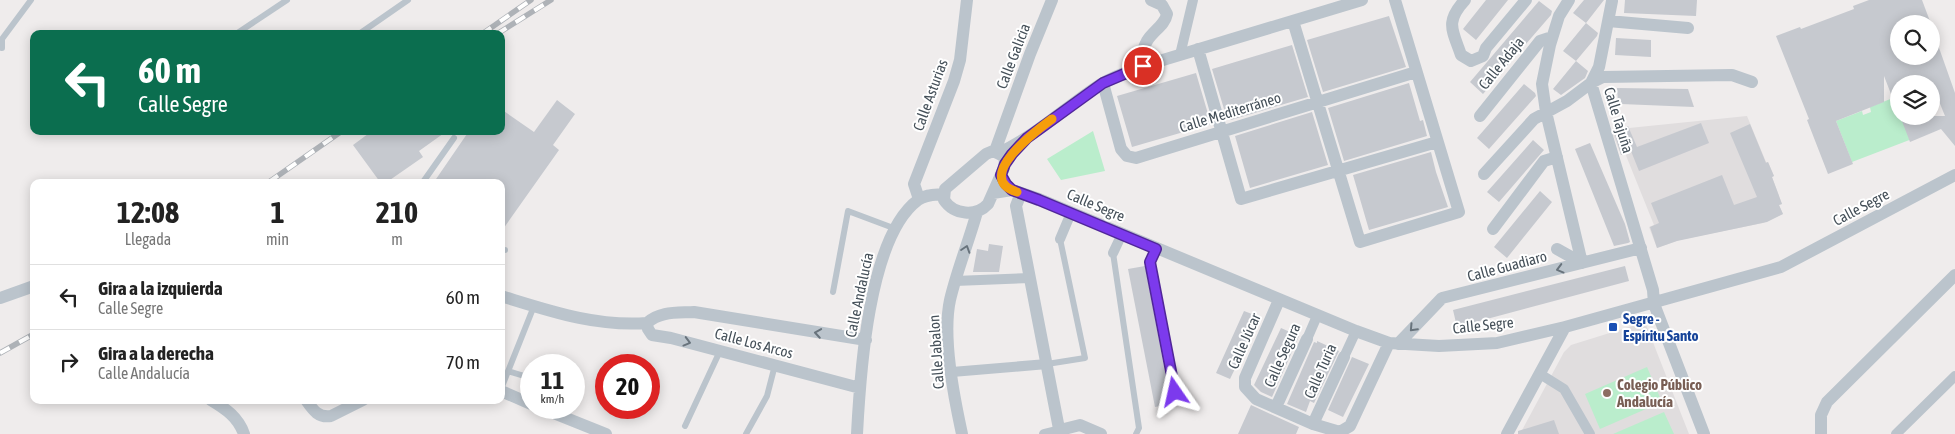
<!DOCTYPE html>
<html lang="es">
<meta charset="utf-8">
<style>
body{margin:0;font-family:"Asap Condensed",sans-serif;background:#f6f6f6;color:#222;height:100vh;display:flex;flex-direction:column;font-size:19px;white-space:nowrap}
*{box-sizing:border-box;margin:0}
p{font-size:16px;color:#767676}
.icon{flex:none;width:28px;height:28px;fill:none;stroke:currentColor;stroke-width:2;stroke-linecap:round;stroke-linejoin:round}
.map{position:relative;flex:1;overflow:hidden}
.panel{position:absolute;left:30px;top:179px;width:475px;height:225px;display:flex;flex-direction:column;background:#fff;border-radius:10px;box-shadow:0 2px 12px #0003}
.panel>*{flex:none}
.guide{position:absolute;left:30px;top:30px;width:475px;height:105px;border-radius:10px;box-shadow:0 2px 12px #0003;background:#0b6e4f;color:#fff;overflow:hidden}
.fabs{position:absolute;left:1890px;top:15px;display:grid;gap:10px}
.fabs a{display:grid;place-items:center;width:50px;height:50px;border-radius:50%;background:#fff;box-shadow:0 2px 12px #0003;font-size:25px}
.speed{position:absolute;left:520px;top:354px;display:flex;gap:10px;font-size:25px;font-weight:700;text-align:center}
.speed>*{display:grid;place-content:center;width:65px;height:65px;border-radius:50%;background:#fff;box-shadow:0 2px 12px #0003;line-height:1}
.speed small{font-size:12px;font-weight:400}
.speed .limit{border:8px solid #d22;background:#fff;color:#111}
.pin{position:absolute;display:grid;place-items:center;width:42px;height:42px;color:#fff;margin:-21px;border:2px solid #fff;border-radius:50%;box-shadow:0 1px 5px #0007}
.me{position:absolute;width:55px;margin:-28px;rotate:349deg;stroke-linejoin:round;filter:drop-shadow(0 0 4px #0008)}
.turn{display:flex;align-items:center;gap:18px;height:105px;padding:0 25px;font-size:22px}
.turn .icon{width:65px;height:65px;stroke-width:2.5}
.turn b{display:block;font-size:35px;line-height:42px}
.eta{display:flex;justify-content:space-evenly;align-items:center;height:85px;text-align:center}
.eta b{font-size:30px;font-weight:700;line-height:35px}
ul{padding:0;list-style:none}
li{display:flex;align-items:center;gap:15px;height:65px;padding:0 25px;border-top:1px solid #e0e0e0}
li div{flex:1}
li b{display:block;font-size:19px}
li em{font-style:normal}
.map>svg:first-child{display:block}
.education{fill:#e0ddde}
.green{fill:#baedcc}
.building{fill:#c6c9cf}
.lines{fill:none;stroke-linecap:round;stroke-linejoin:round}
.service{stroke:#bbc4cc;stroke-width:6}
.pedestrian{stroke:#bbc4cc;stroke-width:10}
.minor{stroke:#bbc4cc;stroke-width:12}
.rail-casing{stroke:#aeb2b7;stroke-width:5.5}
.rail{stroke:#fff;stroke-width:4;stroke-dasharray:11;stroke-linecap:butt}
.oneway{stroke:#68737c}
.route-casing{stroke:#51269a;stroke-width:12}
.route{stroke:#7c3aed;stroke-width:9}
.slow{stroke:#f59e0b;stroke-width:9}
.transit-dot{fill:#1a4fb4;stroke:#fff;stroke-width:2}
.education-dot{fill:#8d6e63;stroke:#fff;stroke-width:2}
.labels{text-anchor:middle;dominant-baseline:central;stroke-width:4;stroke-linejoin:round;paint-order:stroke}
.street-label{font-size:15px;fill:#455059;stroke:#fff}
.transit-label{font-size:15px;font-weight:bold;fill:#164399;stroke:#fff;text-anchor:start}
.education-label{font-size:15px;font-weight:bold;fill:#785e54;stroke:#fff;text-anchor:start}
</style>
<div class="map">
<svg width="1955" height="434" viewBox="0 0 1955 434">
<rect width="100%" height="100%" fill="#efecec"/>
<path class="education" d="M1747 116 1766 162H1768L1774 176 1772 177 1782 204 1779 205 1783 214 1763 223 1679 240 1657 248 1649 227 1654 225 1625 153 1621 155 1612 132 1628 126 1629 128Z
M1645 322 1689 434H1520L1564 352 1571 345Z"/>
<path class="green" d="M1893 98 1902 122H1905L1912 139 1852 162 1836 121 1862 111 1863 115 1871 112 1870 107Z
M1093 131 1105 171 1061 180 1047 159Z
M1647 367 1662 402 1600 429 1585 394Z
M1664 412 1674 434H1613Z"/>
<path class="building" d="M1486 0H1508L1476 40 1463 29Z
M1584 0H1604L1586 23 1573 13Z
M1625 0H1697L1696 16 1624 13Z
M1869 0H1922L1931 24H1899V56H1931L1932 28 1955 93V146L1941 129 1910 142 1900 116H1945L1932 84H1899L1898 112 1884 76V102L1836 121 1853 164 1828 174 1807 120 1809 119 1776 36 1800 27 1801 29 1854 9 1853 6Z
M1539 1 1552 11 1551 15 1483 94 1470 82Z
M1389 16 1406 67 1323 92 1307 40Z
M1586 23 1598 33 1597 36 1576 61 1563 51Z
M1616 38 1651 40V57L1615 55Z
M1292 45 1308 97 1231 120 1227 119 1212 69Z
M1576 61 1588 71 1585 78 1561 95 1553 89Z
M1196 73 1211 124 1132 147 1117 96Z
M1409 83 1420 121 1423 120 1427 136 1344 161 1328 108Z
M1524 84 1535 93 1536 96 1489 149 1477 138Z
M1617 88 1688 89 1694 107 1621 104 1618 101Z
M557 100 575 114 553 145 559 150 501 232V182H434L469 131H501V109L534 132Z
M1312 112 1328 165 1250 188 1235 136Z
M1701 123 1709 143 1639 171 1631 151 1621 155 1614 132 1628 126 1637 147Z
M1750 124 1766 163 1768 162 1774 176 1772 177 1782 204 1779 205 1783 214 1767 222 1677 241 1657 248 1650 227 1659 223 1651 203 1722 175 1734 205 1757 197 1730 133Z
M372 131H447L419 151 423 157 387 182H380L353 145Z
M1533 140 1544 150 1499 202 1487 192Z
M1590 143 1625 224 1630 242 1628 243 1614 246 1575 149Z
M1431 152 1436 172 1448 207 1369 230 1353 175Z
M1540 191 1552 202 1507 258 1494 247Z
M989 244 1003 246 999 272H973L977 249 988 251Z
M1145 266 1171 404 1155 407 1128 269Z
M1625 266 1629 281 1457 327 1453 310Z
M1244 311 1260 317 1230 379 1216 373Z
M1281 328 1299 336 1272 397 1261 392 1254 385Z
M1317 341 1339 351 1314 403 1310 401 1306 412 1287 404 1314 342 1317 343Z
M1352 357 1369 364 1343 417 1328 410Z
M1251 405 1299 427 1296 434H1238Z
M1554 420 1559 434H1518V431Z"/>
<g class="lines">
<path class="service" d="M236 34 287 0
M359 34 408 0
M2 48V39L31 0
M423 182 454 138
M1156 249 1150 262 1177 400
M501 250H505
M1113 253 1139 428 1136 434
M833 292 848 211 896 229
M1047 364 1085 358 1060 239
M508 371 531 378
M501 389 534 306
M685 426 720 351
M746 434 767 396 775 365"/>
<path class="pedestrian" d="M1180 55 1193 0
M1060 239 1071 213
M1113 253 1122 234
M955 281 1030 278
M1307 339 1317 316
M1344 357 1356 331
M952 372 1047 364
M1540 374 1564 389 1590 434
M1044 434 1060 430
M1896 434 1955 376"/>
<path class="minor" d="M1465 0C1445 22 1452 29 1461 55L1471 61 1483 56 1486 48 1526 0
M1569 0 1559 16 1550 45 1542 84 1546 112 1582 263
M1612 1 1599 67 1591 83 1653 290 1654 304 1704 434
M1293 21 1360 242 1459 212 1395 0
M1608 21 1688 28
M1198 49 1241 199 1437 142
M1143 66C1143 57 1142 49 1147 41 1153 31 1165 25 1167 14L1162 5 1151 0
M1103 83 1121 149 1127 156 1136 158 1416 72
M1480 116 1540 41 1552 37
M993 151 1003 156 1005 160 1004 168 988 204C976 217 954 215 944 200L945 189 986 154Z
M995 151 1030 54 1052 0
M999 153C1037 135 1067 106 1101 84 1114 76 1129 71 1143 66L1362 0
M1484 174 1534 119 1567 101 1591 83 1603 77 1732 75 1752 82
M993 193 1012 190 1039 199 1356 331 1389 343 1439 346 1497 343 1565 327 1781 267 1955 175
M1021 193 1016 206 1060 434
M919 199 914 184 954 81 960 60 967 0
M1493 229 1544 161 1557 157
M1557 249 1582 263
M501 296C550 311 596 327 647 323 660 311 677 313 694 312L866 340
M0 298 34 286
M1279 300 1245 378V387L1256 399 1313 424 1340 432 1350 426 1389 343
M647 323 648 329 652 335 671 338 860 388
M1398 344 1442 298 1641 248
M501 391 531 404
M211 400C226 409 238 417 244 434
M306 400C313 410 318 418 331 416L363 400
M1276 407 1307 339
M541 408 606 434
M1313 424 1344 357
M1060 430 1080 425 1101 434
M857 434C860 376 868 237 918 200 926 194 935 195 944 194
M962 434C954 397 942 337 950 300 957 270 969 241 977 212
M1507 434 1565 327
M1821 434V415L1827 402 1955 275"/>
<g class="rail-casing">
<path id="rail" d="M482 34 531 0
M497 34 551 0
M269 182 342 131
M0 353 34 334"/>
</g>
<use href="#rail" class="rail"/>
</g>
<defs><path id="oneway-chevron" d="M-2-3.5L2.5 0L-2 3.5" fill="none" stroke-width="1.6" stroke-linecap="round" stroke-linejoin="round" transform="scale(1.25)"/></defs>
<g class="oneway">
<use href="#oneway-chevron" transform="translate(966 249) rotate(-72)"/>
<use href="#oneway-chevron" transform="translate(1560 269) rotate(165)"/>
<use href="#oneway-chevron" transform="translate(1413 328) rotate(133)"/>
<use href="#oneway-chevron" transform="translate(818 333) rotate(-171)"/>
<use href="#oneway-chevron" transform="translate(687 342) rotate(15)"/>
</g>
<g class="lines">
<g class="route-casing">
<path id="route" d="M1143 66 1103 83 1027 138 1012 154 1005 164 1001 175 1006 184 1012 190 1039 200 1156 249 1150 262 1175 392"/>
</g>
<use href="#route" class="route"/>
<path class="slow" d="M1017 192C972 178 1037 130 1052 119"/>
</g>
<rect class="transit-dot" x="1608" y="322" width="10" height="10" rx="2.5"/>
<circle class="education-dot" cx="1607" cy="393" r="5"/>
<g class="labels">
<g class="street-label">
<text transform="translate(1013 56) rotate(-69)">Calle Galicia</text>
<text transform="translate(1501 63) rotate(-51)">Calle Adaja</text>
<text transform="translate(930 95) rotate(-70)">Calle Asturias</text>
<text transform="translate(1230 112) rotate(-17)">Calle Mediterráneo</text>
<text transform="translate(1619 120) rotate(73)">Calle Tajuña</text>
<text transform="translate(1096 205) rotate(23)">Calle Segre</text>
<text transform="translate(1861 207) rotate(-28)">Calle Segre</text>
<text transform="translate(1507 266) rotate(-15)">Calle Guadiaro</text>
<text transform="translate(859 295) rotate(-78)">Calle Andalucía</text>
<text transform="translate(1483 325) rotate(-6)">Calle Segre</text>
<text transform="translate(1244 341) rotate(-66)">Calle Júcar</text>
<text transform="translate(754 343) rotate(15)">Calle Los Arcos</text>
<text transform="translate(936 352) rotate(-94)">Calle Jabalon</text>
<text transform="translate(1282 355) rotate(-66)">Calle Segura</text>
<text transform="translate(1320 371) rotate(-66)">Calle Turia</text>
</g>
<g class="transit-label">
<text x="1623" y="318">Segre -<tspan x="1623" dy="17">Espíritu Santo</tspan></text>
</g>
<g class="education-label">
<text x="1617" y="384">Colegio Público<tspan x="1617" dy="17">Andalucía</tspan></text>
</g>
</g>
</svg>
<div class="fabs">
<a><svg class="icon" aria-label="search" viewBox="0 0 24 24"><circle cx="10" cy="10" r="6"/><path d="M15 15l6 6"/></svg></a>
<a><svg class="icon" aria-label="layers" viewBox="0 0 24 24"><path d="M12 4l9 5-9 5-9-5zM3 14l9 5 9-5"/></svg></a>
</div>
<div class="speed"><div>11<small>km/h</small></div><div class="limit">20</div></div>
<div class="pin" style="left:1143px;top:66px;background:#d93025"><svg class="icon" aria-label="arrive" viewBox="0 0 24 24"><path d="M6 21V4h12l-3 4 3 4H6"/></svg></div>
<svg class="me" style="left:1175px;top:392px" viewBox="-20 -20 40 40"><path d="M0-17L14 15 0 8-14 15z" fill="#7c3aed" stroke="#fff" stroke-width="4"/></svg>
<div class="guide">
<div class="turn"><svg class="icon" aria-label="left" viewBox="0 0 24 24"><path d="M17 20v-9H6M10 6l-5 5 5 5"/></svg><div><b>60 m</b>Calle Segre</div></div>
</div>
<section class="panel">
<div class="eta">
<div><b>12:08</b><p>Llegada</p></div>
<div><b>1</b><p>min</p></div>
<div><b>210</b><p>m</p></div>
</div>
<ul>
<li><svg class="icon" aria-label="left" viewBox="0 0 24 24"><path d="M17 20v-9H6M10 6l-5 5 5 5"/></svg><div><b>Gira a la izquierda</b><p>Calle Segre</p></div><em>60 m</em></li>
<li><svg class="icon" aria-label="right" viewBox="0 0 24 24"><path d="M7 20v-9h11M14 6l5 5-5 5"/></svg><div><b>Gira a la derecha</b><p>Calle Andalucía</p></div><em>70 m</em></li>
</ul>
</section>
</div>
